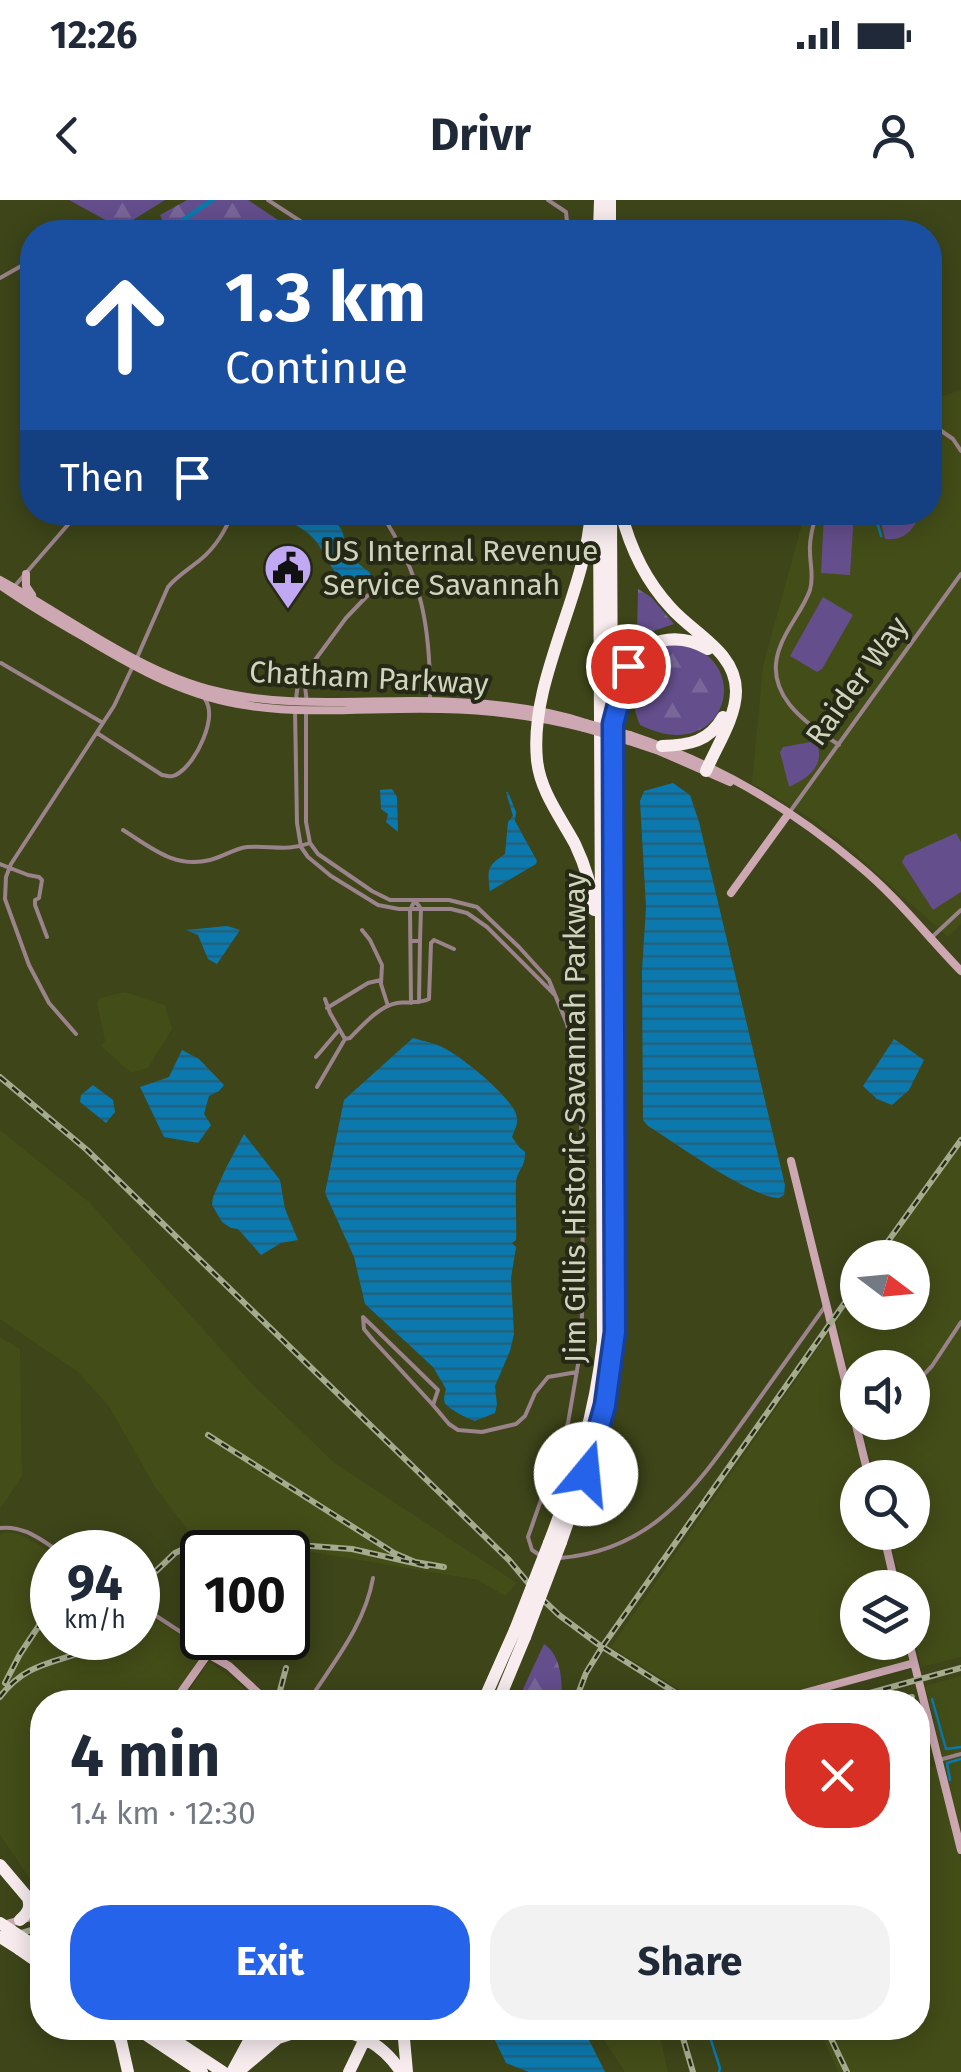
<!DOCTYPE html>
<meta charset="utf-8">
<style>
body{margin:0;font-family:"Fira Sans",sans-serif;background:#f2f2f3;color:#1f2937;height:100vh;display:flex;flex-direction:column;font-size:38px;white-space:nowrap}
*{box-sizing:border-box;margin:0}
p{font-size:32px;color:#747a83}
.icon{flex:none;width:55px;height:55px;fill:none;stroke:currentColor;stroke-width:2;stroke-linecap:round;stroke-linejoin:round}
.map{position:relative;flex:1;overflow:hidden}
.drawer{position:absolute;left:30px;top:1490px;width:900px;height:350px;display:flex;flex-direction:column;background:#fff;border-radius:40px;box-shadow:0 5px 25px #0003}
.drawer>*{flex:none}
.banner{position:absolute;left:20px;top:20px;width:922px;height:305px;border-radius:40px;box-shadow:0 5px 25px #0003;background:#1a4fa0;color:#fff;overflow:hidden}
.needle{width:65px;rotate:106deg}
.buttons{position:absolute;left:840px;top:1040px;display:grid;gap:20px}
.buttons a{display:grid;place-items:center;width:90px;height:90px;border-radius:50%;background:#fff;box-shadow:0 5px 25px #0003;font-size:50px}
.speed{position:absolute;left:30px;top:1330px;display:flex;gap:20px;font-size:50px;font-weight:700;text-align:center}
.speed>*{display:grid;place-content:center;width:130px;height:130px;border-radius:50%;background:#fff;box-shadow:0 5px 25px #0003;line-height:1}
.speed small{font-size:25px;font-weight:400}
.speed .limit{border:5px solid #111;border-radius:15px;background:#fff;color:#111}
.pin{position:absolute;display:grid;place-items:center;width:85px;height:85px;color:#fff;margin:-42px;border:5px solid #fff;border-radius:50%;box-shadow:0 2px 10px #0007}
.me{position:absolute;width:110px;margin:-55px;rotate:17deg;stroke-linejoin:round;filter:drop-shadow(0 0 8px #0008)}
.turn{display:flex;align-items:center;gap:35px;height:210px;padding:0 40px;font-size:45px}
.turn .icon{width:130px;height:130px;stroke-width:2.5}
.turn b{display:block;font-size:70px;line-height:85px}
.then{display:flex;align-items:center;height:95px;padding:0 40px;background:#0003;gap:20px;font-size:38px}
.round{display:grid;place-items:center;flex:none;width:105px;height:105px;border-radius:40px;background:#f2f2f3}
.summary{display:flex;align-items:center;justify-content:space-between;height:170px;padding:0 40px}
h1{font-size:60px;font-weight:700;line-height:75px}
.button{display:flex;gap:20px;margin-top:auto;padding:20px 40px}
.button a{flex:1;height:115px;border-radius:40px;background:#2563eb;color:#fff;font-size:40px;font-weight:700;line-height:115px;text-align:center}
.button a+a{background:#f2f2f3;color:#1f2937}
.status{display:flex;justify-content:space-between;align-items:center;height:70px;padding:0 50px;background:#fff;direction:ltr}
.status svg{height:28px;fill:currentColor}
header{display:flex;justify-content:space-between;align-items:center;height:130px;padding:0 40px;background:#fff;font-size:45px;font-weight:700}
.map>svg:first-child{display:block}
.built{fill:#434d18}
.forest{fill:url(#forest-firs)}
.garden{fill:#644e8c}
.water{fill:url(#water-rules)}
.lines{fill:none;stroke-linecap:round;stroke-linejoin:round}
.stream{stroke:#0c79ae;stroke-width:2.5}
.canal{stroke:#0c79ae;stroke-width:5}
.street{stroke:#9a838a;stroke-width:4}
.secondary{stroke:#cda8b3;stroke-width:8}
.highway{stroke:#f8ecef;stroke-width:12}
.rail-casing{stroke:#a5ac8e;stroke-width:6}
.rail{stroke:#252916;stroke-width:2.5;stroke-dasharray:8;stroke-linecap:butt}
.secondary-bridge{stroke:#cda8b3;stroke-width:8}
.highway-bridge{stroke:#f8ecef;stroke-width:12}
.route-casing{stroke:#184099;stroke-width:25}
.route{stroke:#2563eb;stroke-width:18}
.labels{text-anchor:middle;dominant-baseline:central;stroke-width:8;stroke-linejoin:round;paint-order:stroke}
.poi-label{font-size:30px;fill:#cfd5bd;stroke:#252916;text-anchor:start}
.street-label{font-size:30px;fill:#cfd5bd;stroke:#252916}
</style>
<div class="status"><b>12:26</b><svg viewBox="0 0 49 12"><path d="M0 12V9h3v3zM5 12V6h3v6zM10 12V3h3v9zM15 12V0h3v12zM26 1h20v11H26zM47 4h2v5h-2z"/></svg></div>
<header><svg class="icon" aria-label="back" viewBox="0 0 24 24"><path d="M15 5l-7 7 7 7"/></svg>Drivr<svg class="icon" aria-label="person" viewBox="0 0 24 24"><circle cx="12" cy="8" r="4"/><path d="M4 21q1-7 8-7t8 7"/></svg></header>
<div class="map">
<svg width="961" height="1872" viewBox="0 0 961 1872">
<defs>
<pattern id="forest-firs" width="22" height="20" patternUnits="userSpaceOnUse" patternTransform="scale(2.5)"><rect width="22" height="20" fill="#644e8c"/><path d="M5 1l3.5 6h-7zM16 11l3.5 6h-7z" fill="#79679a"/></pattern>
<pattern id="water-rules" width="6" height="5" patternUnits="userSpaceOnUse" patternTransform="scale(2.5)"><rect width="6" height="5" fill="#0c79ae"/><path d="M0 2.5h6" fill="none" stroke="#20627f"/></pattern>
</defs>
<rect width="100%" height="100%" fill="#3d4519"/>
<path class="built" d="M961 190V724L948 737 842 642 810 618 752 583 763 466 805 313 930 312V200Z
M125 792 165 805 172 829 148 868 131 873 101 846 105 841 97 803 100 798Z
M0 930 89 1002 254 1186 335 1263 517 1383 505 1396 478 1380 311 1352 213 1343 190 1333 155 1287 108 1205 77 1171 0 1119Z
M961 946V1457L921 1467 913 1432 912 1388 902 1387 888 1333 912 1332V1278L875 1277 861 1223 912 1222V1168H858L857 1208 836 1121 857 1091 858 1112H912V1058L881 1057Z
M830 1131 866 1277 858 1278V1332L879 1333 893 1387 858 1388V1442L907 1443 911 1461 751 1502H700L611 1447Z
M0 1137 20 1149 22 1277 0 1309Z
M5 1332 19 1334 52 1353V1438H138V1408L199 1448 201 1456 170 1502H42V1696L0 1635V1335Z
M209 1461 261 1502H182Z
M961 1476V1634L925 1486Z
M937 1565 961 1662V1872H838L819 1828H918V1570Z
M596 1828H658L668 1872H625Z"/>
<path class="forest" d="M69 0H165L120 28Z
M187 0H248L287 26 276 32H168L160 15Z
M876 313H921C913 330 905 341 885 339L880 317Z
M638 389 651 397 674 424 644 434 637 433Z
M667 443C682 446 702 448 712 460 736 486 722 528 687 534 670 537 655 532 640 525 626 489 627 459 667 443Z
M544 1444C562 1456 562 1482 562 1502H517Z"/>
<path class="garden" d="M824 313H854L850 375 821 373Z
M823 397 853 415 822 469 817 472 790 456Z
M816 541C826 565 810 577 789 587L780 552 783 547Z
M956 633 961 642V692L933 710 902 662 905 656Z"/>
<path class="water" d="M277 313C298 312 328 307 341 329 345 335 344 347 346 354L369 372 371 375 368 383 357 388C329 379 329 352 310 335 300 326 288 321 277 313Z
M673 583 690 595 699 622 785 985 784 995 779 998C749 997 676 943 648 926L643 920 642 771 646 707 640 601 644 591Z
M392 589 397 597 398 632 386 622 388 614 381 609 380 590Z
M506 592H508L516 612 515 621 537 661 536 664 490 691C487 669 487 666 505 654L508 622 513 616Z
M227 726 240 730 217 764 208 759 198 735 186 730Z
M413 838C423 841 435 843 444 848 462 857 509 895 516 914 519 923 515 929 512 937L519 947 525 952C526 967 517 970 516 982 515 1002 517 1021 516 1040L512 1043 516 1047 511 1078 514 1134 510 1151 495 1186 497 1205 495 1213 475 1221C468 1219 447 1208 445 1203 443 1200 445 1192 446 1189L433 1167 365 1104 354 1057 325 993 344 900Z
M894 839 924 860 909 890 892 905 877 899 863 886Z
M182 850 199 859 224 885 219 891 209 896 204 914 211 925 198 943 164 937 140 887 169 877Z
M93 885 113 900 115 912 106 923 80 902 81 895Z
M244 934 280 980 285 1009 298 1040 281 1043 261 1055 238 1029 231 1028 222 1022 212 1005 213 997 226 968Z
M489 1828H583L605 1872H529L506 1863Z"/>
<g class="lines">
<path class="stream" d="M862 312 878 325 881 336
M932 1499 946 1549 961 1547
M918 1526 922 1521
M950 1580 947 1563 961 1559
M707 1828 720 1868 719 1872"/>
<path class="canal" d="M176 32V25L212 0"/>
<path class="street" d="M268 0 317 32
M548 0 566 12 568 32
M0 78 23 65 26 58 32 61 29 67 23 65
M930 223 953 239 961 251
M380 312C422 374 431 429 430 502
M817 312C813 325 809 339 810 351 810 366 814 376 810 390 803 410 787 427 780 447 762 494 805 522 839 545
M567 317V312
M13 388 79 312
M136 460 168 387C177 376 189 369 200 360 216 347 225 331 233 312
M1 463 103 523
M304 478 307 503
M296 499 298 483 346 418 367 396 390 384 415 378
M295 509 297 623 301 647 308 657 331 676 378 705 399 709H451L467 713 487 727 554 794
M306 512V622L310 643 318 654 372 691 390 700H449L477 707 519 747 549 780 567 824 581 902 583 1078 581 1147 568 1223 528 1337 532 1350 541 1356
M97 533 162 575C170 576 172 578 179 573 196 562 218 518 205 499
M789 613 961 374
M123 630C152 648 175 669 210 660 223 657 233 649 247 647 270 645 287 652 310 643
M0 664 28 675 39 677 42 680 39 698 35 700V705L47 737
M362 730 370 740 382 765 381 784 388 806
M931 738 961 710
M411 741H420L421 709 416 702
M325 799 330 813 345 839
M419 802 420 741
M411 803 410 710 415 700
M327 808 368 783 381 780
M76 834 49 803 29 765 5 699 6 677 11 664 114 506 132 468
M316 857 339 830
M317 887 345 839 350 838C362 826 379 806 397 803 408 801 419 804 429 799L431 743 434 740 454 749
M912 1187 932 1166 961 1122
M433 1205 438 1190 363 1117 364 1129 373 1140 433 1205 449 1224 458 1230 482 1232 516 1224 525 1216 535 1193 548 1177 577 1172
M0 1328C24 1325 41 1340 60 1352
M560 1358C656 1350 698 1284 749 1213 775 1177 800 1141 826 1105
M138 1404 193 1440 208 1454
M308 1502C333 1463 365 1425 373 1378
M939 1560 961 1554"/>
<path class="secondary" d="M26 374V386L32 395
M0 380C68 417 140 473 216 491 280 507 347 501 413 501 469 501 532 505 586 523
M0 385C27 404 56 421 84 437 137 469 189 498 251 506 314 515 378 507 441 509 490 510 538 516 584 528
M630 535C714 563 791 608 858 665 896 696 927 736 961 771
M629 541 659 551 730 582
M731 693 789 613
M791 961 869 1278
M883 1332 896 1388
M909 1442 961 1650
M174 1502 208 1454 229 1466 268 1502
M771 1502 914 1463
M3 1725 31 1717 42 1705"/>
<path class="highway" d="M599 32 600 0
M610 32V0
M591 312C585 396 529 480 537 560 540 591 561 618 575 644 585 665 592 687 594 710
M621 312C630 348 646 381 671 408 694 434 736 452 736 491 736 518 716 547 706 571
M618 502C621 492 622 481 626 471 640 437 679 432 708 449
M662 546C689 545 709 542 723 517
M561 1342 600 1230 609 1181 615 1132 611 312
M549 1343C576 1272 595 1217 603 1141L599 312
M483 1502 515 1430
M498 1502 525 1437
M0 1665 28 1698 33 1701 42 1702
M20 1720C28 1713 31 1708 28 1698
M27 1741 42 1751
M19 1749 42 1765
M114 1828 121 1841 128 1872
M136 1828 202 1872
M156 1828 223 1872
M329 1828C360 1832 384 1845 401 1872
M403 1828 407 1872
M252 1853 270 1828
M239 1871 278 1838 309 1828
M232 1872 256 1828
M349 1872 363 1843"/>
<g class="rail-casing">
<path id="rail" d="M0 877 87 950 509 1360 539 1396 559 1415 598 1444 690 1502
M876 1058 961 940
M208 1235 394 1353 415 1362 444 1367
M138 1397 154 1373 175 1353 192 1345 218 1339 352 1349 427 1366
M5 1483 20 1454 52 1406
M0 1497C32 1454 70 1466 108 1438
M277 1502 286 1468
M575 1502 586 1473 602 1447 858 1084
M837 1502 961 1468
M894 1502 912 1497
M0 1739 42 1727
M680 1828 693 1872
M826 1828 847 1872"/>
</g>
<use href="#rail" class="rail"/>
<path class="secondary-bridge" d="M586 523 630 535
M584 528 629 541"/>
<path class="highway-bridge" d="M515 1430 549 1343
M525 1437 561 1342
M0 1723 27 1741
M0 1737 19 1749
M363 1843 370 1828"/>
</g>
<g class="lines">
<g class="route-casing">
<path id="route" d="M586 1274 605 1205 615 1132 613 524 628 466"/>
</g>
<use href="#route" class="route"/>
</g>
<defs>
<g id="civic-pin" transform="scale(2.5)"><path d="M0 17L-7.5 6A9.5 9.5 0 1 1 7.5 6Z" fill="#c1a8f3" stroke="#252916"/><path d="M-.6-6.5H3V-4.5H.6V-3L4-1V1h2V6H-6V1h2V-1L-.6-3ZM-1.2 2.5V6h2.4V2.5Z" fill="#111"/></g>
</defs>
<g fill-rule="evenodd">
<use href="#civic-pin" x="288" y="368"/>
</g>
<g class="labels">
<g class="poi-label">
<text x="323" y="351">US Internal Revenue<tspan x="323" dy="34">Service Savannah</tspan></text>
</g>
<g class="street-label">
<text transform="translate(369 478) rotate(3)">Chatham Parkway</text>
<text transform="translate(857 481) rotate(-54)">Raider Way</text>
<text transform="translate(575 918) rotate(-90)">Jim Gillis Historic Savannah Parkway</text>
</g>
</g>
</svg>
<div class="buttons">
<a><svg class="needle" viewBox="-14 -14 28 28"><path d="M0-13l5 13h-10z" fill="#e53935"/><path d="M0 13l5-13h-10z" fill="#747a83"/></svg></a>
<a><svg class="icon" aria-label="sound" viewBox="0 0 24 24"><path d="M4 9h4l5-4v14l-5-4H4zM17 9q2 3 0 6"/></svg></a>
<a><svg class="icon" aria-label="search" viewBox="0 0 24 24"><circle cx="10" cy="10" r="6"/><path d="M15 15l6 6"/></svg></a>
<a><svg class="icon" aria-label="layers" viewBox="0 0 24 24"><path d="M12 4l9 5-9 5-9-5zM3 14l9 5 9-5"/></svg></a>
</div>
<div class="speed"><div>94<small>km/h</small></div><div class="limit">100</div></div>
<div class="pin" style="left:628px;top:466px;background:#d93025"><svg class="icon" aria-label="arrive" viewBox="0 0 24 24"><path d="M6 21V4h12l-3 4 3 4H6"/></svg></div>
<svg class="me" style="left:586px;top:1274px" viewBox="-20 -20 40 40"><circle r="19" fill="#fff"/><path d="M0-13L10 11 0 6-10 11z" fill="#2563eb"/></svg>
<div class="banner">
<div class="turn"><svg class="icon" aria-label="ahead" viewBox="0 0 24 24"><path d="M12 20V5M6 11l6-6 6 6"/></svg><div><b>1.3 km</b>Continue</div></div>
<div class="then">Then<svg class="icon" aria-label="arrive" viewBox="0 0 24 24"><path d="M6 21V4h12l-3 4 3 4H6"/></svg></div>
</div>
<section class="drawer">
<div class="summary"><div><h1>4 min</h1><p>1.4 km · 12:30</p></div><a class="round" style="background:#d93025;color:#fff"><svg class="icon" aria-label="close" viewBox="0 0 24 24"><path d="M6 6l12 12M18 6L6 18"/></svg></a></div>
<div class="button"><a>Exit</a><a>Share</a></div>
</section>
</div>
